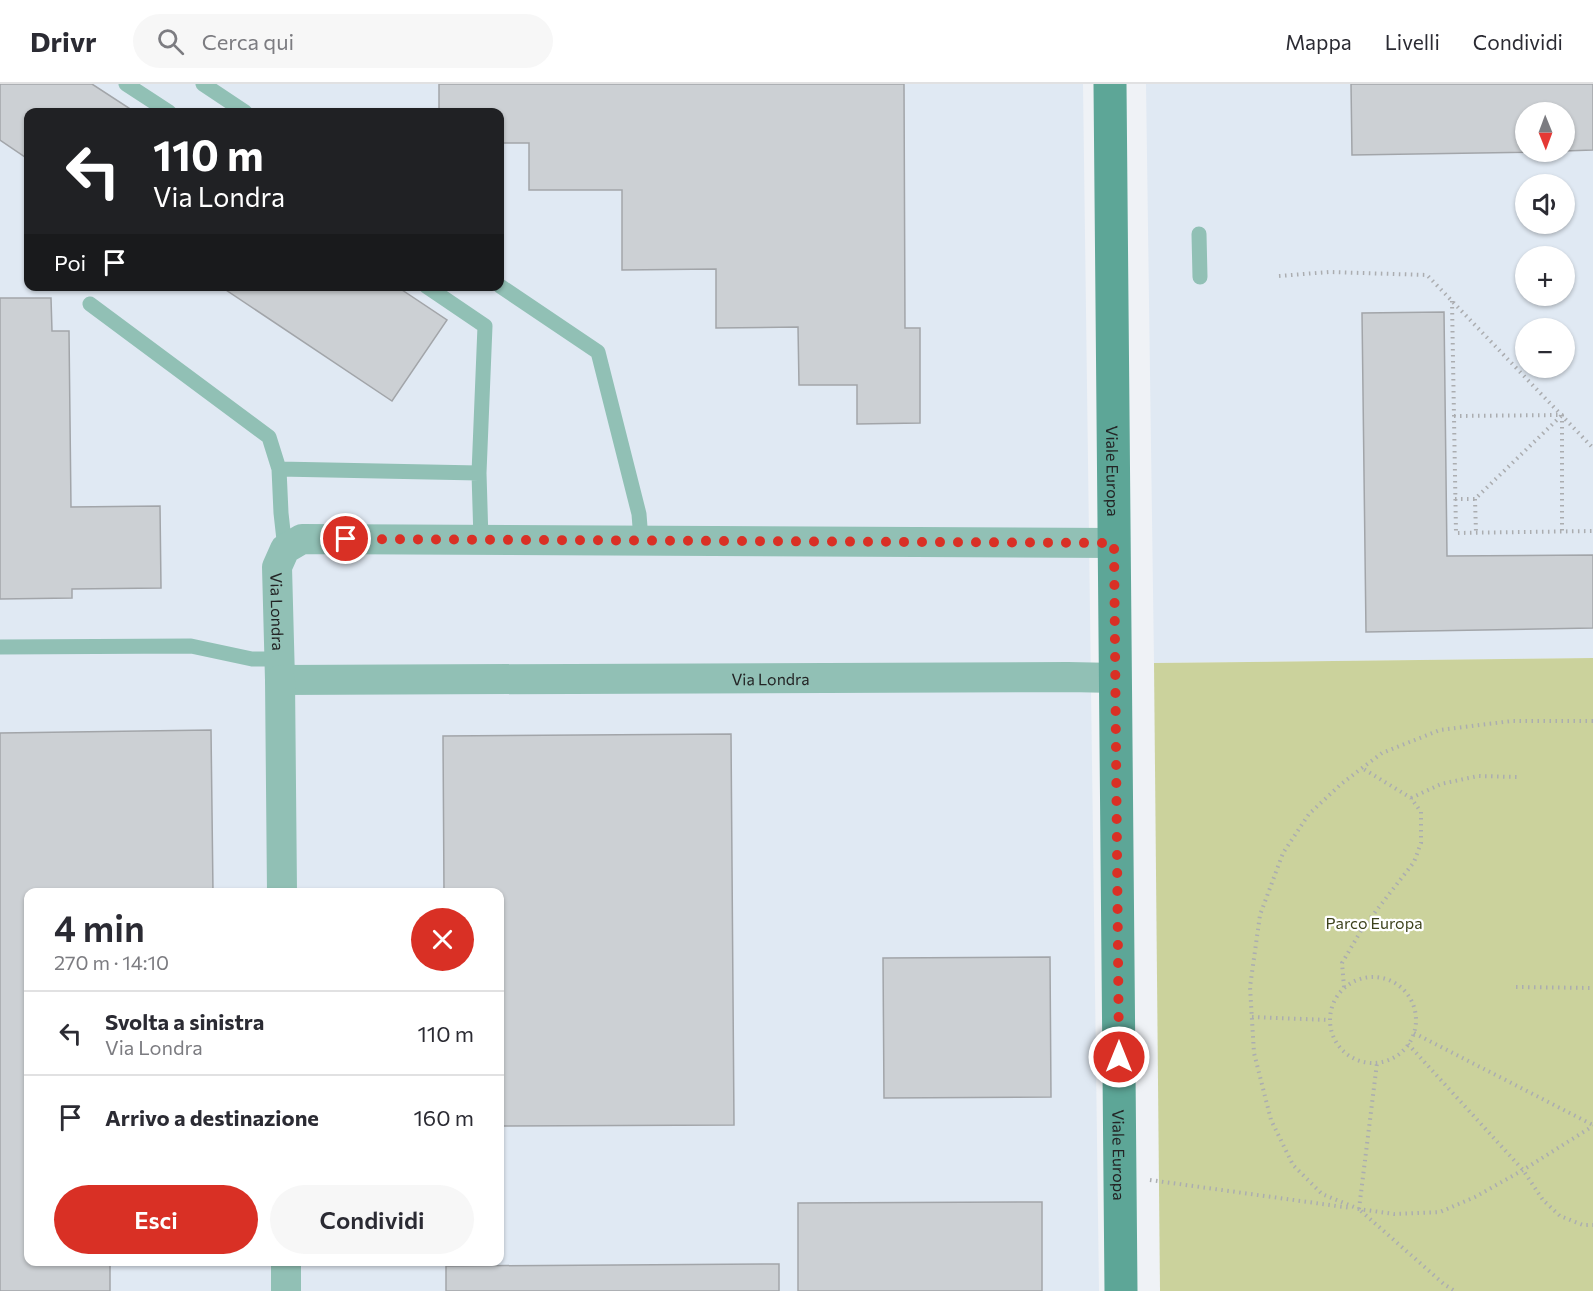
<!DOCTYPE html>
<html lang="it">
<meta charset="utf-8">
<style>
body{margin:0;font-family:Commissioner,sans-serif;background:#f7f7f7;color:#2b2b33;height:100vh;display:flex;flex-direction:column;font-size:22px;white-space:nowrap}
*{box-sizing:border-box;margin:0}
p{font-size:20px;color:#7c7c81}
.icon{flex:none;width:33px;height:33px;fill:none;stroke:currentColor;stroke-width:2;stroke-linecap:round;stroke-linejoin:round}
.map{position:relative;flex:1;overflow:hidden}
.details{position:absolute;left:24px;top:804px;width:480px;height:378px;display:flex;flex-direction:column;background:#fff;border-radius:12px;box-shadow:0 2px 4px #0004}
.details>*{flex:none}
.top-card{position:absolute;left:24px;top:24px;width:480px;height:183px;border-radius:12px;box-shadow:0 2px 4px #0004;background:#202124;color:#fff;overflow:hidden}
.needle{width:39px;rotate:179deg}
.controls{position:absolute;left:1515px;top:18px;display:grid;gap:12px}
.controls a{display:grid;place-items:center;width:60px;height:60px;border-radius:50%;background:#fff;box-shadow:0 2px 4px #0004;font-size:30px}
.pin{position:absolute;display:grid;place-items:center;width:51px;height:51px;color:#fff;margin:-26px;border:3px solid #fff;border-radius:50%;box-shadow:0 2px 6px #0007}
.me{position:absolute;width:66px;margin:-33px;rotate:0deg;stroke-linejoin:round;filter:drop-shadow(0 0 4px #0008)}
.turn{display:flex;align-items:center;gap:21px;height:126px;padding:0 30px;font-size:27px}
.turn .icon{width:78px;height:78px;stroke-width:2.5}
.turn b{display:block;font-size:42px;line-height:51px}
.then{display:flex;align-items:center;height:57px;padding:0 30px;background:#0003;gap:12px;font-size:22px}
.round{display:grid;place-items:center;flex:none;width:63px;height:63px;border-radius:32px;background:#f7f7f7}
.head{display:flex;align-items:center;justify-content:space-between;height:102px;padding:0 30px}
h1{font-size:36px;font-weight:600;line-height:45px}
.action{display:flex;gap:12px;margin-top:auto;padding:12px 30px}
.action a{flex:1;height:69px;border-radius:36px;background:#d93025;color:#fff;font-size:24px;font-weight:600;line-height:69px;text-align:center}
.action a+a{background:#f7f7f7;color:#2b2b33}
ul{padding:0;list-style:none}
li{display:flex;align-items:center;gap:18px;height:84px;padding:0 30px;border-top:2px solid #e1e1e2}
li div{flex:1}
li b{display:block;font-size:22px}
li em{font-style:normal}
header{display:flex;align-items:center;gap:36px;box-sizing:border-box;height:84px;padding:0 30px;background:#fff;border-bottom:2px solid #e1e1e2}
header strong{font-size:28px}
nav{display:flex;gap:33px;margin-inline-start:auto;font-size:21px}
.search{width:420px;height:54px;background:#f7f7f7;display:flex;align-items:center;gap:15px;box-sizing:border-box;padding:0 21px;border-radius:33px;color:#7c7c81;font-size:22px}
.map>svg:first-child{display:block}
.built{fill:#e0e9f3;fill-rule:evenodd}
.green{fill:#cbd29c}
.building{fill:#ccd0d4;stroke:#a2a5a9;stroke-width:1.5}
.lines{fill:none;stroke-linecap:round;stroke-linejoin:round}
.path{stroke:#abadb0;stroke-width:4;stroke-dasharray:1.5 4.5;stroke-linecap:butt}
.lane{stroke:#91c0b5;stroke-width:15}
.street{stroke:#91c0b5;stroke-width:30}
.secondary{stroke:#5da697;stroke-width:33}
.route{stroke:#d93025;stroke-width:10;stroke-dasharray:0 18}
.labels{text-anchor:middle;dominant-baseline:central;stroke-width:4.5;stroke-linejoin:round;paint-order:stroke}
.street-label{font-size:16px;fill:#232425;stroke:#fff}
.park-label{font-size:16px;fill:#3c411b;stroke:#fff}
</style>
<header>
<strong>Drivr</strong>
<div class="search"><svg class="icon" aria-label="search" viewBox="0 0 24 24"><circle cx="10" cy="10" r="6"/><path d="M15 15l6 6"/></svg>Cerca qui</div>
<nav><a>Mappa</a><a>Livelli</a><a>Condividi</a></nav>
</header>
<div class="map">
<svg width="1593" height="1207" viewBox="0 0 1593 1207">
<rect width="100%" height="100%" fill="#eff2f6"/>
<path class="built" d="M0 0H1083L1099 1207H0ZM28 28H500V202H28ZM28 808H500V1178H28Z
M1146 0H1593V574L1154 579ZM1526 28H1564V68H1526ZM1526 100H1564V140H1526ZM1526 172H1564V212H1526ZM1526 244H1564V284H1526Z"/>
<path class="green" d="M1593 574V1207H1160L1154 579Z"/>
<path class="building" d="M0 0H92L135 28H28V75L0 56Z
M439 0H904L905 244H920V339L857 340V301H799L798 243 716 244V185L622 186V106H529V59H500V28H439Z
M1351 0H1593V66L1564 67V28H1526V68H1534L1352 71Z
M220 202H396L447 236 392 317Z
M0 214H51L52 247H69L71 423 160 422 161 504 72 505V514L0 515Z
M1444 228 1447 472 1593 471V544L1366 548 1362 229Z
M211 646 213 808H28V1178H110V1207H0V649Z
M731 650 734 1041 500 1042V808H444L443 652Z
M1050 873 1051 1013 884 1014 883 874Z
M1042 1118V1207H798V1119Z
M779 1180V1207H446V1182Z"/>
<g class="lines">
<path class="path" d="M1279 192 1329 188 1427 191 1593 364
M1452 217 1456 449 1593 447
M1454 332 1562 331V448
M1455 415H1475L1561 332
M1475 415 1476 449
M1593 637H1512L1440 646 1382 669 1362 684 1340 701 1309 730 1283 769 1260 831 1250 903 1254 969 1271 1036 1293 1081 1322 1110 1359 1125 1394 1130 1440 1128 1475 1113 1523 1086 1593 1042
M1411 714 1441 700 1478 692 1517 693
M1330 936a43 43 0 1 1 86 0a43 43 0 1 1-86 0Z
M1344 903 1342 879 1362 845 1414 778 1421 759V728L1411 714 1362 684
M1516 903 1593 904
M1252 933 1329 936
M1414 949 1593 1041
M1408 960 1523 1086 1543 1116 1560 1132 1583 1141H1593
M1150 1096 1351 1124
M1359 1125 1377 979
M1361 1127 1445 1201 1455 1207"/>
<path class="lane" d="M126 0 169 28
M203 0 245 28
M1199 150 1200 193
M500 202 598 268 639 430 641 456
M90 220 269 353 279 385
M479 389 481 456
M285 465 281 429 279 385 479 389 485 242 426 202
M0 563 191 562 252 575H280"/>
<g class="street">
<path id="s1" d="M1114 459 302 455 285 465 277 483 280 596 1068 593 1116 594"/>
<path d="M280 596 282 808"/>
<path d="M286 1178V1207"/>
</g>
<path class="secondary" id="s2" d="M1110 0 1121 1207"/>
</g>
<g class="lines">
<path class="route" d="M346 455 1114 459 1119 973"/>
</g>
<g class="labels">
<g class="street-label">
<text stroke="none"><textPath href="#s2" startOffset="387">Viale Europa</textPath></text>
<text stroke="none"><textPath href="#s1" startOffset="896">Via Londra</textPath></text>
<text stroke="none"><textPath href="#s1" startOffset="1455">Via Londra</textPath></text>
<text stroke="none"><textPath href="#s2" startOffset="1071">Viale Europa</textPath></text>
</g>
<g class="park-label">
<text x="1374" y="838">Parco Europa</text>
</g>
</g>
</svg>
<div class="controls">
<a><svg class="needle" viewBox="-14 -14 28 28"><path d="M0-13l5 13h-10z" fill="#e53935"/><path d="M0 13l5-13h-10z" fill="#7c7c81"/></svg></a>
<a><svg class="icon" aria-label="sound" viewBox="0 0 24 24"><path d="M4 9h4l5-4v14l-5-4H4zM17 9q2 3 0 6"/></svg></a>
<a>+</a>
<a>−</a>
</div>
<div class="pin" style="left:346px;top:455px;background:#d93025"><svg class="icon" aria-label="arrive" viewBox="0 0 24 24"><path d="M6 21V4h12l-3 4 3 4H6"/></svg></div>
<svg class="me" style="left:1119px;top:973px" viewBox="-20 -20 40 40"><circle r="17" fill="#d93025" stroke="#fff" stroke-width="3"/><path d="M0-11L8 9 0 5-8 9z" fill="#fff"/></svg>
<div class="top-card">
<div class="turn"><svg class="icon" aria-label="left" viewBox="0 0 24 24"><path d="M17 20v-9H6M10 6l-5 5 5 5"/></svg><div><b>110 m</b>Via Londra</div></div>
<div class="then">Poi<svg class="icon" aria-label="arrive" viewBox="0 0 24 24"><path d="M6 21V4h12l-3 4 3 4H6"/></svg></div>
</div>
<section class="details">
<div class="head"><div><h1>4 min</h1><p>270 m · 14:10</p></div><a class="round" style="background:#d93025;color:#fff"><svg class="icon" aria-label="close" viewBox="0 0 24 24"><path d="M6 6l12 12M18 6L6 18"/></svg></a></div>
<ul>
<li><svg class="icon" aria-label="left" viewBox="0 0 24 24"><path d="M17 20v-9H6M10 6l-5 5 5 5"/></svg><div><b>Svolta a sinistra</b><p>Via Londra</p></div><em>110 m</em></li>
<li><svg class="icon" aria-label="arrive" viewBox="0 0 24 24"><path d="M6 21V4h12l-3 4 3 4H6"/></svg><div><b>Arrivo a destinazione</b></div><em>160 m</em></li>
</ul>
<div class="action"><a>Esci</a><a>Condividi</a></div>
</section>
</div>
